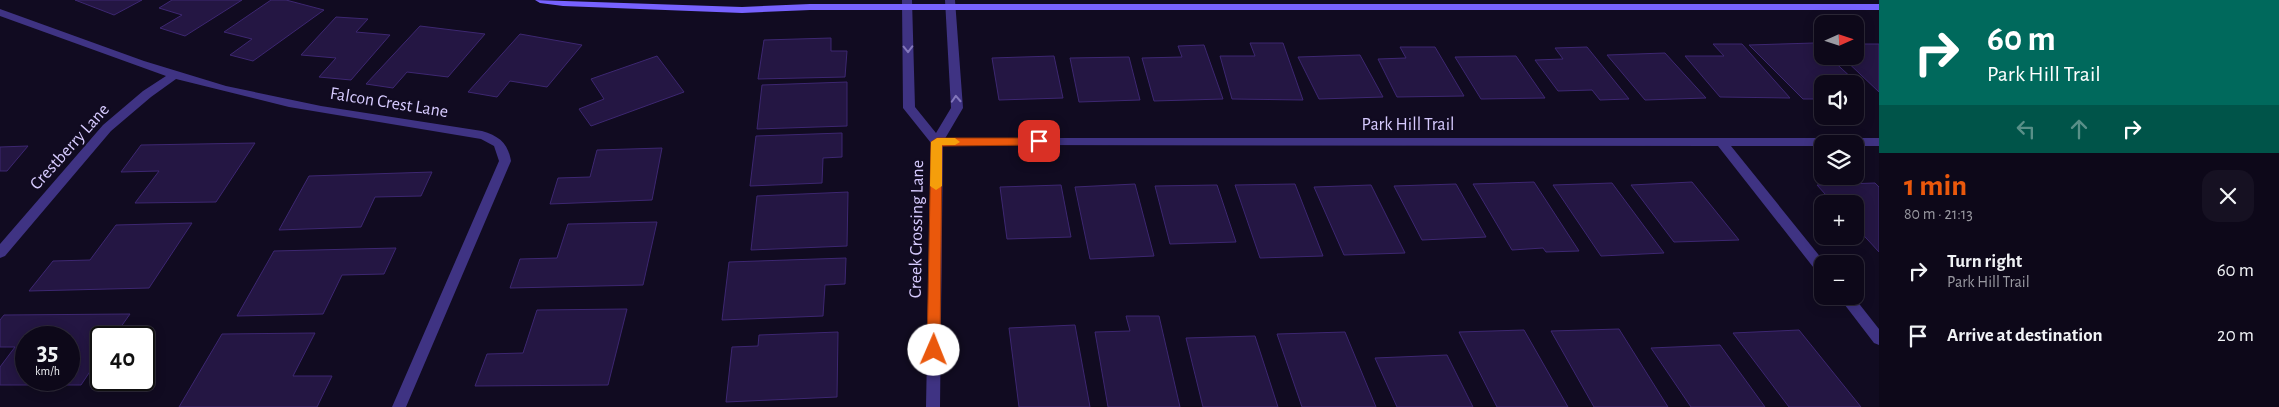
<!DOCTYPE html>
<meta charset="utf-8">
<style>
body{margin:0;font-family:"Alegreya Sans",sans-serif;background:#161122;color:#f1f3f6;height:100vh;display:flex;flex-direction:column;font-size:19px;white-space:nowrap}
*{box-sizing:border-box;margin:0}
p{font-size:16px;color:#9a9aa2}
.icon{flex:none;width:28px;height:28px;fill:none;stroke:currentColor;stroke-width:2;stroke-linecap:round;stroke-linejoin:round}
.map{position:relative;flex:1;overflow:hidden}
.drawer{display:flex;flex-direction:column;background:#0d0819;width:400px}
.drawer>*{flex:none}
.hud{background:#00695c;color:#fff;overflow:hidden}
.needle{width:32px;rotate:87deg}
.buttons{position:absolute;left:1814px;top:15px;display:grid;gap:10px}
.buttons a{display:grid;place-items:center;width:50px;height:50px;border-radius:10px;background:#0d0819;box-shadow:0 2px 12px #0003,0 0 0 1px #2d2938;font-size:25px}
.speed{position:absolute;left:15px;top:326px;display:flex;gap:10px;font-size:25px;font-weight:700;text-align:center}
.speed>*{display:grid;place-content:center;width:65px;height:65px;border-radius:50%;background:#0d0819;box-shadow:0 2px 12px #0003,0 0 0 1px #2d2938;line-height:1}
.speed small{font-size:12px;font-weight:400}
.speed .limit{border:2px solid #111;border-radius:8px;background:#fff;color:#111}
.pin{position:absolute;display:grid;place-items:center;width:42px;height:42px;color:#fff;margin:-21px;border-radius:10px;box-shadow:0 2px 8px #0006}
.me{position:absolute;width:55px;margin:-28px;rotate:1deg;stroke-linejoin:round;filter:drop-shadow(0 0 4px #0008)}
.turn{display:flex;align-items:center;gap:18px;height:105px;padding:0 25px;font-size:22px}
.turn .icon{width:65px;height:65px;stroke-width:2.5}
.turn b{display:block;font-size:35px;line-height:42px}
.lanes{display:flex;align-items:center;height:48px;padding:0 25px;background:#0003;justify-content:center;gap:25px;direction:ltr}
.lanes .off{opacity:.35}
.round{display:grid;place-items:center;flex:none;width:52px;height:52px;border-radius:15px;background:#161122}
.summary{display:flex;align-items:center;justify-content:space-between;height:85px;padding:0 25px}
h1{font-size:30px;font-weight:600;line-height:38px;color:#ea580c}
ul{padding:0;list-style:none}
li{display:flex;align-items:center;gap:15px;height:65px;padding:0 25px}
li div{flex:1}
li b{display:block;font-size:19px}
li em{font-style:normal}
main{display:flex;flex:1;min-height:0}
.map>svg:first-child{display:block}
.building{fill:#241643;stroke:#3d2771;fill-rule:evenodd}
.lines{fill:none;stroke-linecap:round;stroke-linejoin:round}
.minor{fill:#3f3383;fill-rule:evenodd}
.tertiary{fill:#3f3383;fill-rule:evenodd}
.secondary{fill:#7762ff;fill-rule:evenodd}
.oneway{stroke:#8377bb}
.route{fill:#ea580c;stroke:#983908}
.slow{fill:#f59e0b}
.labels{text-anchor:middle;dominant-baseline:central;stroke-width:4;stroke-linejoin:round;paint-order:stroke}
.street-label{font-size:18px;fill:#d7cbff;stroke:#110b21}
</style>
<main>
<div class="map">
<svg width="1879" height="407" viewBox="0 0 1879 407">
<rect width="100%" height="100%" fill="#110b21"/>
<path class="building" d="M75 0H142L114 15Z
M172 0H242L185 36 160 28 182 15 159 8Z
M271 0H286L324 10 253 61 230 55 252 39 224 32Z
M336 17 368 19 356 32 390 35 351 80 319 77 336 58 301 55Z
M420 26 485 34 448 77 407 72 393 88 366 84Z
M520 34 582 45 547 87 510 81 497 97 468 92Z
M831 38V51H847L845 77 758 79 764 40Z
M1250 43H1283L1303 100 1232 99 1220 56H1255Z
M1814 43 1822 51V56H1828L1855 81 1818 82 1822 87V99H1803L1749 45Z
M1713 44H1742L1790 98 1720 97 1685 56H1724Z
M1855 44H1879V92L1841 56H1855Z
M1204 45 1223 99 1154 101 1142 58 1182 57 1178 46Z
M1400 47H1435L1464 96 1397 97 1378 59 1406 58Z
M1587 47 1629 99 1600 100 1592 90 1558 91 1535 60 1563 59 1555 48Z
M1665 53 1706 98 1645 100 1607 55Z
M1360 55 1383 97 1319 99 1298 57Z
M657 56 684 92 591 126 579 109 604 99 591 79Z
M1054 56 1063 98 999 100 992 58Z
M1516 56 1545 98 1481 99 1455 57Z
M1129 57 1140 100 1079 102 1070 58Z
M847 82V126L757 129 762 85Z
M842 133V157L823 158 822 183 750 186 756 136Z
M255 143 216 202 135 203 159 171 121 172 141 145Z
M28 146 7 171H0V147Z
M662 148 652 200 550 204 558 178 590 177 597 150Z
M432 172 421 196 375 197 361 227 279 230 309 176Z
M1534 182 1579 251 1546 252 1543 248 1512 250 1473 184Z
M1692 182 1739 240 1674 242 1631 185Z
M1612 183 1664 253 1601 256 1553 185Z
M1875 183 1879 187V252L1855 226V204H1834L1817 185Z
M1135 184 1154 256 1090 259 1075 187Z
M1295 184 1323 256 1260 258 1235 185Z
M1456 184 1486 237 1422 240 1394 186Z
M1061 185 1071 237 1007 239 1000 187Z
M1217 185 1236 242 1170 244 1155 186Z
M1371 185 1405 253 1344 255 1314 187Z
M848 192 847 246 751 250 757 196Z
M657 222 643 285 510 288 520 259 557 258 568 224Z
M192 223 149 288 29 291 53 261 90 260 116 225Z
M396 248 384 274 342 275 323 314 237 316 274 251Z
M846 258 845 284 825 285 823 316 722 320 729 262Z
M627 309 608 385 475 386 487 354 523 353 537 310Z
M130 314 113 338H101V355L81 385H0V367L15 347H0V320L4 315ZM26 338H69V380H26Z
M1126 316H1159L1180 407H1108L1095 332 1130 331Z
M1075 325 1090 407H1019L1009 328Z
M1619 329 1668 407H1594L1551 331Z
M1524 330 1568 407H1497L1459 332Z
M1799 330 1861 407H1789L1733 333Z
M838 332 837 397 726 402 732 347 758 346 759 335Z
M1345 332 1376 407H1302L1277 334Z
M315 333 293 376H332L317 407H179L222 334Z
M1255 336 1278 407H1203L1186 338Z
M1720 345 1765 407H1691L1651 348Z
M1447 355 1473 407H1397L1375 358Z"/>
<g class="lines">
<path class="minor" d="M0 9 144 61 226 86 321 106 482 131C499 136 508 143 511 161L406 407H392L499 161 494 146 481 139 289 107 176 79 151 97 111 131 5 256 0 258V244L103 125 143 91 166 76 0 16Z
M937 138H1879V146H1855V144H1822V146H1731L1826 264H1822V273L1817 272 1718 146 933 145 931 142Z
M1838 296H1853L1879 329V345L1874 343Z"/>
<path class="tertiary" d="M902 0H912L915 107 936 133 951 108 945 0H955L963 108 943 142 940 407H926L931 143 903 108Z"/>
<path class="secondary" d="M535 0 742 7 810 4H1879V10H810L742 13 563 6 540 3Z"/>
</g>
<defs><path id="oneway-chevron" d="M-2-3.5L2.5 0L-2 3.5" fill="none" stroke-width="1.6" stroke-linecap="round" stroke-linejoin="round" transform="scale(1.25)"/></defs>
<g class="oneway">
<use href="#oneway-chevron" transform="translate(908 49) rotate(89)"/>
<use href="#oneway-chevron" transform="translate(956 99) rotate(-93)"/>
</g>
<path class="route" d="M937 138H1039L1044 141 1039 145 942 146 940 350 938 354H929L927 350 931 142Z"/>
<path class="slow" d="M937 138H955L960 142 955 145H942V186L936 190 930 186 931 142Z"/>
<g class="labels">
<g class="street-label">
<text transform="translate(389 103) rotate(9)">Falcon Crest Lane</text>
<text x="1408" y="125">Park Hill Trail</text>
<text transform="translate(70 147) rotate(-48)">Crestberry Lane</text>
<text transform="translate(917 229) rotate(-89)">Creek Crossing Lane</text>
</g>
</g>
</svg>
<div class="buttons">
<a><svg class="needle" viewBox="-14 -14 28 28"><path d="M0-13l5 13h-10z" fill="#e53935"/><path d="M0 13l5-13h-10z" fill="#9a9aa2"/></svg></a>
<a><svg class="icon" aria-label="sound" viewBox="0 0 24 24"><path d="M4 9h4l5-4v14l-5-4H4zM17 9q2 3 0 6"/></svg></a>
<a><svg class="icon" aria-label="layers" viewBox="0 0 24 24"><path d="M12 4l9 5-9 5-9-5zM3 14l9 5 9-5"/></svg></a>
<a>+</a>
<a>−</a>
</div>
<div class="speed"><div>35<small>km/h</small></div><div class="limit">40</div></div>
<div class="pin" style="left:1039px;top:141px;background:#d93025"><svg class="icon" aria-label="arrive" viewBox="0 0 24 24"><path d="M6 21V4h12l-3 4 3 4H6"/></svg></div>
<svg class="me" style="left:934px;top:350px" viewBox="-20 -20 40 40"><circle r="19" fill="#fff"/><path d="M0-13L10 11 0 6-10 11z" fill="#ea580c"/></svg>
</div>
<section class="drawer">
<div class="hud">
<div class="turn"><svg class="icon" aria-label="right" viewBox="0 0 24 24"><path d="M7 20v-9h11M14 6l5 5-5 5"/></svg><div><b>60 m</b>Park Hill Trail</div></div>
<div class="lanes"><svg class="icon off" aria-label="left" viewBox="0 0 24 24"><path d="M17 20v-9H6M10 6l-5 5 5 5"/></svg><svg class="icon off" aria-label="ahead" viewBox="0 0 24 24"><path d="M12 20V5M6 11l6-6 6 6"/></svg><svg class="icon" aria-label="right" viewBox="0 0 24 24"><path d="M7 20v-9h11M14 6l5 5-5 5"/></svg></div>
</div>
<div class="summary"><div><h1>1 min</h1><p>80 m · 21:13</p></div><a class="round"><svg class="icon" aria-label="close" viewBox="0 0 24 24"><path d="M6 6l12 12M18 6L6 18"/></svg></a></div>
<ul>
<li><svg class="icon" aria-label="right" viewBox="0 0 24 24"><path d="M7 20v-9h11M14 6l5 5-5 5"/></svg><div><b>Turn right</b><p>Park Hill Trail</p></div><em>60 m</em></li>
<li><svg class="icon" aria-label="arrive" viewBox="0 0 24 24"><path d="M6 21V4h12l-3 4 3 4H6"/></svg><div><b>Arrive at destination</b></div><em>20 m</em></li>
</ul>
</section>
</main>
